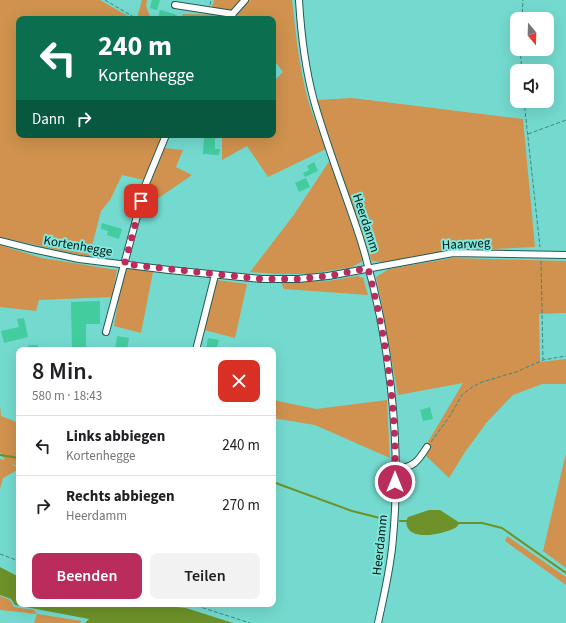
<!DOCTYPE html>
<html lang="de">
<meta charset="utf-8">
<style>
body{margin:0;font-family:"Source Sans 3",sans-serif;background:#f2f2f2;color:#202124;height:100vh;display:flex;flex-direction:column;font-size:15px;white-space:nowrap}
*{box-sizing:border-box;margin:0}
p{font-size:13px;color:#757577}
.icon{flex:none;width:22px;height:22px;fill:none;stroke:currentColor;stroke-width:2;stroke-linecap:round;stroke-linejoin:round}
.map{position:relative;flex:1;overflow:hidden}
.sheet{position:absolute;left:16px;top:347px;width:260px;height:260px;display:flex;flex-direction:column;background:#fff;border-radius:8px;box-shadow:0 4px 16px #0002}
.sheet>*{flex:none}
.hud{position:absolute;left:16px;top:16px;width:260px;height:122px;border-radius:8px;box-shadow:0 4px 16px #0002;background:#0b6e4f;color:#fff;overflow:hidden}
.needle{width:26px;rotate:161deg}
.tools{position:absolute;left:510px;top:12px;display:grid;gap:8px}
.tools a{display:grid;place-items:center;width:44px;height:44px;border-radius:8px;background:#fff;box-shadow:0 4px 16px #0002;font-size:20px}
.pin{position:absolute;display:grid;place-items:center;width:34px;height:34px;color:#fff;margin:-17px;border-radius:8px;box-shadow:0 2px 6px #0006}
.me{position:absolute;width:44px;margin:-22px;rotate:0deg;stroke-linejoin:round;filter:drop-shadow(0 0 3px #0008)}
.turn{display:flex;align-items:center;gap:14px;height:84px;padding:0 16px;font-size:18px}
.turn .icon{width:52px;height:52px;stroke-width:2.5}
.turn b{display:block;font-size:28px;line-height:34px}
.then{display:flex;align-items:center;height:38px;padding:0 16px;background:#0003;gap:8px;font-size:15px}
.round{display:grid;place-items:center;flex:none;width:42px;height:42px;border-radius:8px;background:#f2f2f2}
.overview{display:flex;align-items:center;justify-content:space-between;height:68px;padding:0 16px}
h1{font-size:24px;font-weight:600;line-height:30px}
.cta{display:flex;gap:8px;margin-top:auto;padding:8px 16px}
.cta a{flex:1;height:46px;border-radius:8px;background:#ba2c5b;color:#fff;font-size:16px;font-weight:600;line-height:46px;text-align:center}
.cta a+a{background:#f2f2f2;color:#202124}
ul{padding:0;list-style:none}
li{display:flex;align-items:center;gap:12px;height:60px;padding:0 16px;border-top:1px solid #e0e0e0}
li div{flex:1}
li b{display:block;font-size:15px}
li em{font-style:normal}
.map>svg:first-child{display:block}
.green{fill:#d0924e}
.water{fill:#6e9129}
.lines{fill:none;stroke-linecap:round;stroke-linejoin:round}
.stream{stroke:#6e9129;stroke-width:2}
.building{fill:#43cc9e}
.minor-casing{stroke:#225954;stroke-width:8}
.path{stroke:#42857e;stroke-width:1;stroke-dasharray:4 2;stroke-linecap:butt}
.minor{stroke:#fff;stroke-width:6}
.route{stroke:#ba2c5b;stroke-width:7;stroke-dasharray:0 12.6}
.labels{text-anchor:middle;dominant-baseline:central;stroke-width:4;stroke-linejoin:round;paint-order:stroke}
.street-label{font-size:13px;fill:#011614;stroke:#82e7dc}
</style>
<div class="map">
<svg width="566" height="623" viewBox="0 0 566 623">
<rect width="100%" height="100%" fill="#74dacf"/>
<path class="green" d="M0 0H100L133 19H19V135H162L144 180 122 175 110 200 101 211 89 257 0 237Z
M142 0H147L146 6 151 19 137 18Z
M214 0H242L232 11 212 7Z
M250 0H292C296 34 299 67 308 100 313 117 320 133 326 149L268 177 247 146 222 160V135H273V82L283 72 273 59V19H232Z
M183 14 229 15 226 19H181Z
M352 98 523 119 535 247 453 251 383 262 372 261 316 100Z
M164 148 183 150 176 167 192 175 144 208 148 187Z
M330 160 357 241 363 261 352 267 309 274H278L250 272 293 216Z
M0 245 42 258 117 270 112 297 39 300 36 311 0 307Z
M452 258 566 261V313L539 314 540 362 566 359V384H542L513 395 487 422 465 452 449 478 422 452 463 383 398 395 380 295 376 277 389 269Z
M129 268 153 272 141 333 114 326 123 273Z
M358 276 363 278 368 295 284 289 281 283 328 281Z
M217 280 247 284 235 338 204 330Z
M273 400 316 409 387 400 390 458 315 425 273 418Z
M0 405 1 416 19 423V467L10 463 19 469 3 478 0 489V459L5 460 0 452Z
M566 453V568L543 551Z
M507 536 566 577V585L505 541Z
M0 596 10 600 14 607 34 610 37 614 0 610Z
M37 614 82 621 80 623H34Z"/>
<path class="water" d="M429 510H440L460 523C458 525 456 528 453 529 443 534 411 541 407 526 406 523 406 521 408 517Z
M0 567 19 577V604H145L186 608 233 623H85L89 619 15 605 11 599 0 595Z"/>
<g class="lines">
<path class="stream" d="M0 455 19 458
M273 482 352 511 384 519
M400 521H407
M457 523H482L502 528 566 573"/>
</g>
<path class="building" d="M152 0H160L157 10 150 8Z
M160 10 174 14 183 19H158Z
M204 137 215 138V149H220L219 155 203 154Z
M314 162 318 171 305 177 303 173 309 170 307 166Z
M306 178 310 187 299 192 295 183Z
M102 223 122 229 119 239 107 235 108 231 101 229Z
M100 301V324H86V350H72L71 302Z
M24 318 28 337 4 343 1 331 19 327 17 319Z
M117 336 129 338 127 350H115Z
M208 338 219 340 216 350H206Z
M28 345H38V350H28Z
M430 407 433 419 423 421 420 410Z"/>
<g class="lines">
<g class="minor-casing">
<path id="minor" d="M299 0C301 34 305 68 314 101 327 147 345 192 360 238 389 330 402 441 393 538 391 567 384 595 378 623
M175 5 233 14
M228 19 245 0
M0 241 32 249 79 259 169 270 261 279H298L328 276 453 253 566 255
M106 332 145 186 166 135
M196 350 215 275
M396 470C414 466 417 463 427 447"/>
</g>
<path class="path" d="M105 0 137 19
M210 5 211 0
M522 19 523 0
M520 49 522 71
M524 101 540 247
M528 134 566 120
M541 261 543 360
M431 442 450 416 462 395 472 387 482 382 516 372 543 360 566 356
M0 554 19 561
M191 604 250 623"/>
<use href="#minor" class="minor"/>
</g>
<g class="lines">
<path class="route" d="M141 201 126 260 124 264 261 279H298L328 276 368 268C386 338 397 409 395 482"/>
</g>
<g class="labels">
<g class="street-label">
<text transform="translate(366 223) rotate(72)">Heerdamm</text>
<text transform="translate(466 244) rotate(-3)">Haarweg</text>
<text transform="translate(78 246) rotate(10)">Kortenhegge</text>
<text transform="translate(380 545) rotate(-84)">Heerdamm</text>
</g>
</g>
</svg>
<div class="tools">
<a><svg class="needle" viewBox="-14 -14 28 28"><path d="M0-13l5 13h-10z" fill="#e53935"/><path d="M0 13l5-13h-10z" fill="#757577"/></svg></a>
<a><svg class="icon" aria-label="sound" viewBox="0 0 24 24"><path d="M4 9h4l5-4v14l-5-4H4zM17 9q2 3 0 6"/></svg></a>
</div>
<div class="pin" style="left:141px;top:201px;background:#d93025"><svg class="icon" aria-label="arrive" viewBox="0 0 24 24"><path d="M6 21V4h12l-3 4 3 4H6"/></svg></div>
<svg class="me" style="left:395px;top:482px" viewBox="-20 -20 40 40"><circle r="17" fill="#ba2c5b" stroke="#fff" stroke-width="3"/><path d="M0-11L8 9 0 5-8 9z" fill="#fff"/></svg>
<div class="hud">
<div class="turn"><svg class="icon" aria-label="left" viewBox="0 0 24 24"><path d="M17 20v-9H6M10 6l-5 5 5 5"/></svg><div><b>240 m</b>Kortenhegge</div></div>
<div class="then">Dann<svg class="icon" aria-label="right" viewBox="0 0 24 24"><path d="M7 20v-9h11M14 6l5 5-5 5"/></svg></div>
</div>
<section class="sheet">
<div class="overview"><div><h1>8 Min.</h1><p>580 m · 18:43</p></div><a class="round" style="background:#d93025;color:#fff"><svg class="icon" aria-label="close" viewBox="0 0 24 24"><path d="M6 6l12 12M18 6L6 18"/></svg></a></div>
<ul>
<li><svg class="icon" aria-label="left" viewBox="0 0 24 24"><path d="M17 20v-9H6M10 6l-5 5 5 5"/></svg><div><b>Links abbiegen</b><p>Kortenhegge</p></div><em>240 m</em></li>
<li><svg class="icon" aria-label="right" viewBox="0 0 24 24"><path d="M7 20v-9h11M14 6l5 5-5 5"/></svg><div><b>Rechts abbiegen</b><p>Heerdamm</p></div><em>270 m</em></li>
</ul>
<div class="cta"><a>Beenden</a><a>Teilen</a></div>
</section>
</div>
